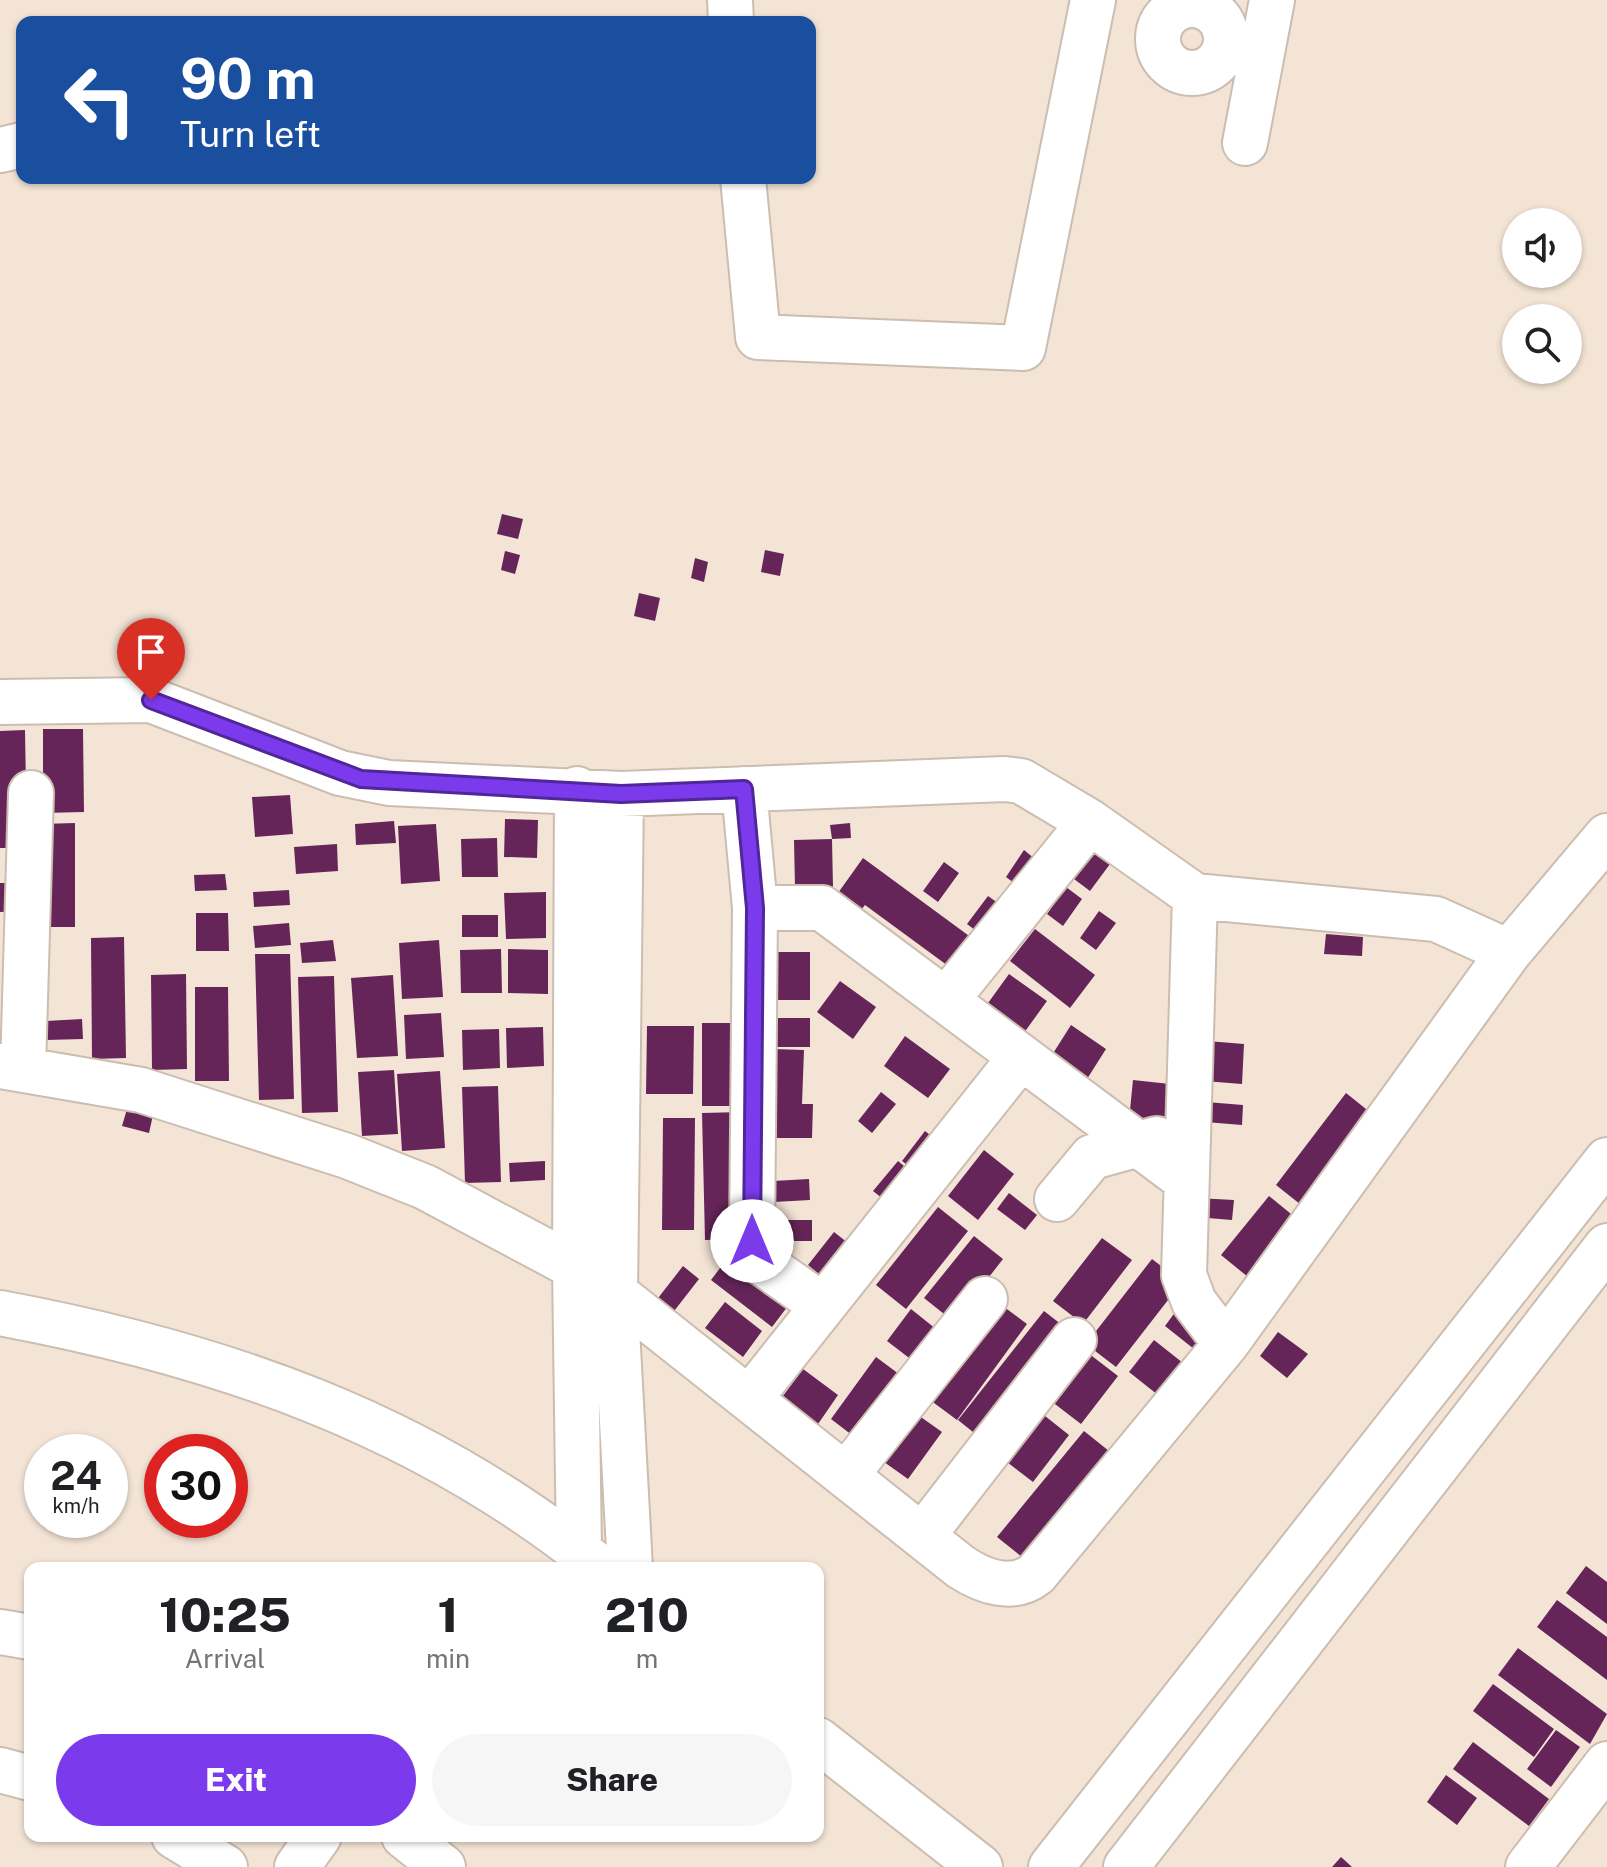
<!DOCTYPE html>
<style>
body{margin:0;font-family:"Public Sans",sans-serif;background:#f6f6f6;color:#202124;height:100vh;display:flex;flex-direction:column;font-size:30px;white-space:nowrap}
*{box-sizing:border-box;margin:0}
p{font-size:26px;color:#757577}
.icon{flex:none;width:44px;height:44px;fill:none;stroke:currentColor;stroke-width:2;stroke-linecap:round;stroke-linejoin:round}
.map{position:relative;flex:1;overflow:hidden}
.sheet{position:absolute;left:24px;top:1562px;width:800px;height:280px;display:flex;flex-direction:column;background:#fff;border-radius:16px;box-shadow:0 2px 6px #0004}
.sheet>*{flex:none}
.hud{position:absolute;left:16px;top:16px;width:800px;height:168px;border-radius:16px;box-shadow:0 2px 6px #0004;background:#1a4fa0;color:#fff;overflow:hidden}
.controls{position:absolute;left:1502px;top:208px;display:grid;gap:16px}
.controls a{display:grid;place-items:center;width:80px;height:80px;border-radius:50%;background:#fff;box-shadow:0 2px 6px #0004;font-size:40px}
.speed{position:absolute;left:24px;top:1434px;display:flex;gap:16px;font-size:40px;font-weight:700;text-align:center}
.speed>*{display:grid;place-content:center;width:104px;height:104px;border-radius:50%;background:#fff;box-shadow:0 2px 6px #0004;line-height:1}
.speed small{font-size:20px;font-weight:400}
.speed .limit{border:12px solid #d22;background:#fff;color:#111}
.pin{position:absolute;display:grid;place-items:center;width:68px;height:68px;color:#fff;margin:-82px -34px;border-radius:50% 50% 50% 0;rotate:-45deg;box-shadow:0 0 8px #0007}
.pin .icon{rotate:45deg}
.me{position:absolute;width:88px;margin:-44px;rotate:0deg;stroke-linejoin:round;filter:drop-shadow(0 0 6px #0008)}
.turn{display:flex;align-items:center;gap:28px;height:168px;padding:0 32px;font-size:36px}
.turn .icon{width:104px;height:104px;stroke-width:2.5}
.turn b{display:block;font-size:56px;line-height:68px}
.eta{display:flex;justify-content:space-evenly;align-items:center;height:136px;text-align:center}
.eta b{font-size:48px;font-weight:800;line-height:56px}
.button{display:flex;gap:16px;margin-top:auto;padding:16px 32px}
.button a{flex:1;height:92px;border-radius:48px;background:#7c3aed;color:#fff;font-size:32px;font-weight:800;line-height:92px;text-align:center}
.button a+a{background:#f6f6f6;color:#202124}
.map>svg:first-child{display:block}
.building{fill:#662559}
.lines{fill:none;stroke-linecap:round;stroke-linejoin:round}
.minor-casing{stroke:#cbbdb0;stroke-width:48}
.minor{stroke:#fff;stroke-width:44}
.route-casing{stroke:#51269a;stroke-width:20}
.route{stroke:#7c3aed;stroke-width:14}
</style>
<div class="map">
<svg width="1607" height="1867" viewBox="0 0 1607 1867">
<rect width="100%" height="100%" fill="#f3e4d6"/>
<path class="building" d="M502 514 523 519 518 539 497 534Z
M765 550 784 554 780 576 761 572Z
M505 551 520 555 515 574 501 570Z
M695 558 708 562 704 582 691 578Z
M639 593 660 598 655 621 634 616Z
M43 729H83L84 812 43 813Z
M25 730 27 848H0V731Z
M290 795 293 834 255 837 252 797Z
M505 819 538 820 537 858 504 857Z
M394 821 396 843 356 845 355 824Z
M75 823V927H42L41 824Z
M850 823 851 838 832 839 830 825Z
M436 824 440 881 401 884 398 826Z
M497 838 498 877H462L461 839Z
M832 839 833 888H795L794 840Z
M337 844 338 871 296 874 294 847Z
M1024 850 1040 863 1022 889 1006 877Z
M1093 851 1110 864 1090 891 1074 879Z
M863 858 976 941 955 971 865 905 861 910 838 893Z
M944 862 959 873 938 902 923 891Z
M225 874 227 890 195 891 194 875Z
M0 883H25L26 911 0 912Z
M1066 887 1082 899 1063 926 1047 914Z
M289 890 290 905 254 907 253 892Z
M546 892V938L506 939 504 893Z
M988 896 1005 908 984 937 967 924Z
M1099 911 1116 923 1096 950 1080 938Z
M196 913H228L229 951H196Z
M462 915H498V937H462Z
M289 923 291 945 255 948 253 926Z
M1035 929 1095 975 1070 1008 1010 961Z
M1326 934 1363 937 1362 956 1324 954Z
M124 937 126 1058 92 1059 91 938Z
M333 940 336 961 302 963 300 943Z
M439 940 443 997 402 999 399 943Z
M501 949 502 993H461L460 950Z
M508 949 548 950V994L508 993Z
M762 952H810V1000H762Z
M255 954H290L294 1099 259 1100Z
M186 974 187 1069 152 1070 151 975Z
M1009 974 1047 1001 1021 1037 983 1010Z
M393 975 398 1056 357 1058 351 978Z
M334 976 338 1112 302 1113 298 977Z
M840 981 876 1007 853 1039 817 1012Z
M195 987H228L229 1081H195Z
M441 1013 444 1057 406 1059 404 1015Z
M761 1018H810V1047H761Z
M82 1019 83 1039 46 1040V1021Z
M702 1023H738V1106H702Z
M1071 1025 1106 1049 1087 1079 1052 1055Z
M647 1026H694L693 1094H646Z
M543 1027 544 1066 507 1068 506 1028Z
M499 1029 500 1068 463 1070 462 1030Z
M905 1036 950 1069 928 1098 884 1066Z
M1207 1041 1244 1044 1242 1084 1204 1081Z
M773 1049 804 1050 802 1104H813L812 1138H762Z
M394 1070 398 1134 362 1136 358 1072Z
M440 1071 445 1148 402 1151 397 1074Z
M1133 1080 1170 1084 1166 1123 1129 1120Z
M498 1086 501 1182 465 1183 462 1087Z
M881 1092 896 1104 872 1133 858 1121Z
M1346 1093 1381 1121 1310 1212 1276 1185Z
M1206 1102 1243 1105 1242 1125 1205 1122Z
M127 1109 153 1115 149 1133 122 1126Z
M742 1112 745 1239 705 1240 702 1113Z
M663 1118H695L694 1230H662Z
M925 1131 942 1144 919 1174 902 1161Z
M984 1150 1014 1174 978 1220 948 1196Z
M545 1161V1180L510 1182 509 1163Z
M898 1161 916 1176 892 1206 873 1191Z
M809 1179 810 1200 774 1202 773 1181Z
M1009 1193 1037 1215 1025 1230 997 1209Z
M1269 1196 1296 1218 1248 1277 1221 1255Z
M1197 1198 1234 1200 1232 1220 1195 1217Z
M938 1207 968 1231 906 1309 876 1285Z
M776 1220H812V1241H775Z
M834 1232 857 1250 831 1284 808 1265Z
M974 1236 1003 1259 954 1322 924 1298Z
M1102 1238 1132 1260 1083 1324 1053 1301Z
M733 1251 794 1298 772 1327 711 1280Z
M1152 1259 1182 1282 1116 1367 1086 1344Z
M683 1266 699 1279 671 1315 655 1302Z
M996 1301 1027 1324 957 1420 926 1397Z
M725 1302 762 1331 743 1357 705 1328Z
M911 1309 941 1333 917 1364 887 1341Z
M1044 1311 1075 1335 988 1444 958 1420Z
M1176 1311 1206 1334 1194 1349 1165 1326Z
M1278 1332 1308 1354 1287 1378 1260 1356Z
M1154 1340 1183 1363 1158 1395 1129 1372Z
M1088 1353 1118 1376 1081 1424 1051 1401Z
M876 1357 907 1380 861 1442 831 1419Z
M803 1369 838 1395 816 1427 780 1400Z
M911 1410 942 1432 908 1479 877 1457Z
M1040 1412 1069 1435 1033 1482 1003 1459Z
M1084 1431 1114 1455 1027 1561 997 1537Z
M1586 1566 1607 1582V1624L1566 1593Z
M1557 1600 1607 1637V1680L1537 1627Z
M1518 1648 1607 1714 1590 1744 1498 1675Z
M1493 1684 1554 1729 1534 1757 1473 1711Z
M1556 1730 1580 1747 1551 1787 1527 1769Z
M1473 1742 1549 1799 1529 1826 1453 1769Z
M1446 1775 1477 1798 1457 1825 1427 1802Z
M1341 1857 1352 1867H1332Z"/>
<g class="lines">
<g class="minor-casing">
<path id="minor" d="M730 0 731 22
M1158 39a34 34 0 1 1 68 0a34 34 0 1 1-68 0Z
M1245 143 1272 0
M0 150 22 145
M743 178 758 337 1023 348 1093 0
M0 702 151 700 340 773 389 783 621 794 1005 779 1021 781 1090 822 1195 896 1436 919 1509 952 1226 1344 1036 1574C1013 1592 984 1582 961 1567L615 1293 575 1267 425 1187 347 1156 141 1090 0 1066
M577 789 575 1267 579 1552
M744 789 755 908 752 1241 761 1262 823 1306
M621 794 615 1293 630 1568
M1195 896 1184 1275 1194 1302 1226 1344
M755 908H822L1186 1180
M1509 952 1607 836
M947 999 1090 822
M23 1069 31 793
M1057 1199 1092 1157 1157 1139
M0 1313C220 1354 421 1423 598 1566
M750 1398 1020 1058
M846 1475 985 1299
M924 1534 1074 1340
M0 1632 30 1637
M818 1740 980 1867
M0 1770 30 1778
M174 1836 225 1867
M404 1836 443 1867
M297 1867 319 1836
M1051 1867 1607 1160
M1126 1867 1607 1246
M1528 1867 1607 1764"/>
</g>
<use href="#minor" class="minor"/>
</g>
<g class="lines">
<g class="route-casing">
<path id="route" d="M151 700 361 779 621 794 744 789 755 908 752 1241"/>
</g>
<use href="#route" class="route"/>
</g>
</svg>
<div class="controls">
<a><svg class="icon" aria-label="sound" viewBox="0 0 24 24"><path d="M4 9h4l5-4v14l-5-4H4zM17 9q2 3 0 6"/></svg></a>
<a><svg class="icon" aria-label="search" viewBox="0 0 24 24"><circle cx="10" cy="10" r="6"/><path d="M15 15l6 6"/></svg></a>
</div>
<div class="speed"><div>24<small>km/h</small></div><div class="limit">30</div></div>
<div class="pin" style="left:151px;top:700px;background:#d93025"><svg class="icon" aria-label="arrive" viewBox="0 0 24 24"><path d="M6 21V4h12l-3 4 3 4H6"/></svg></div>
<svg class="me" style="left:752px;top:1241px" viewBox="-20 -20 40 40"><circle r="19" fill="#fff"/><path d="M0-13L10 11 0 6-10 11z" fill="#7c3aed"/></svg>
<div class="hud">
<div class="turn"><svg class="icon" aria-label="left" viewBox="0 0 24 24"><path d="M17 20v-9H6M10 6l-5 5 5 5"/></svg><div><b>90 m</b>Turn left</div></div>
</div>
<section class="sheet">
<div class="eta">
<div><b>10:25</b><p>Arrival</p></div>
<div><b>1</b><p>min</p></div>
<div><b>210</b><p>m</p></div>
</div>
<div class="button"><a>Exit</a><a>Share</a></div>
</section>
</div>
